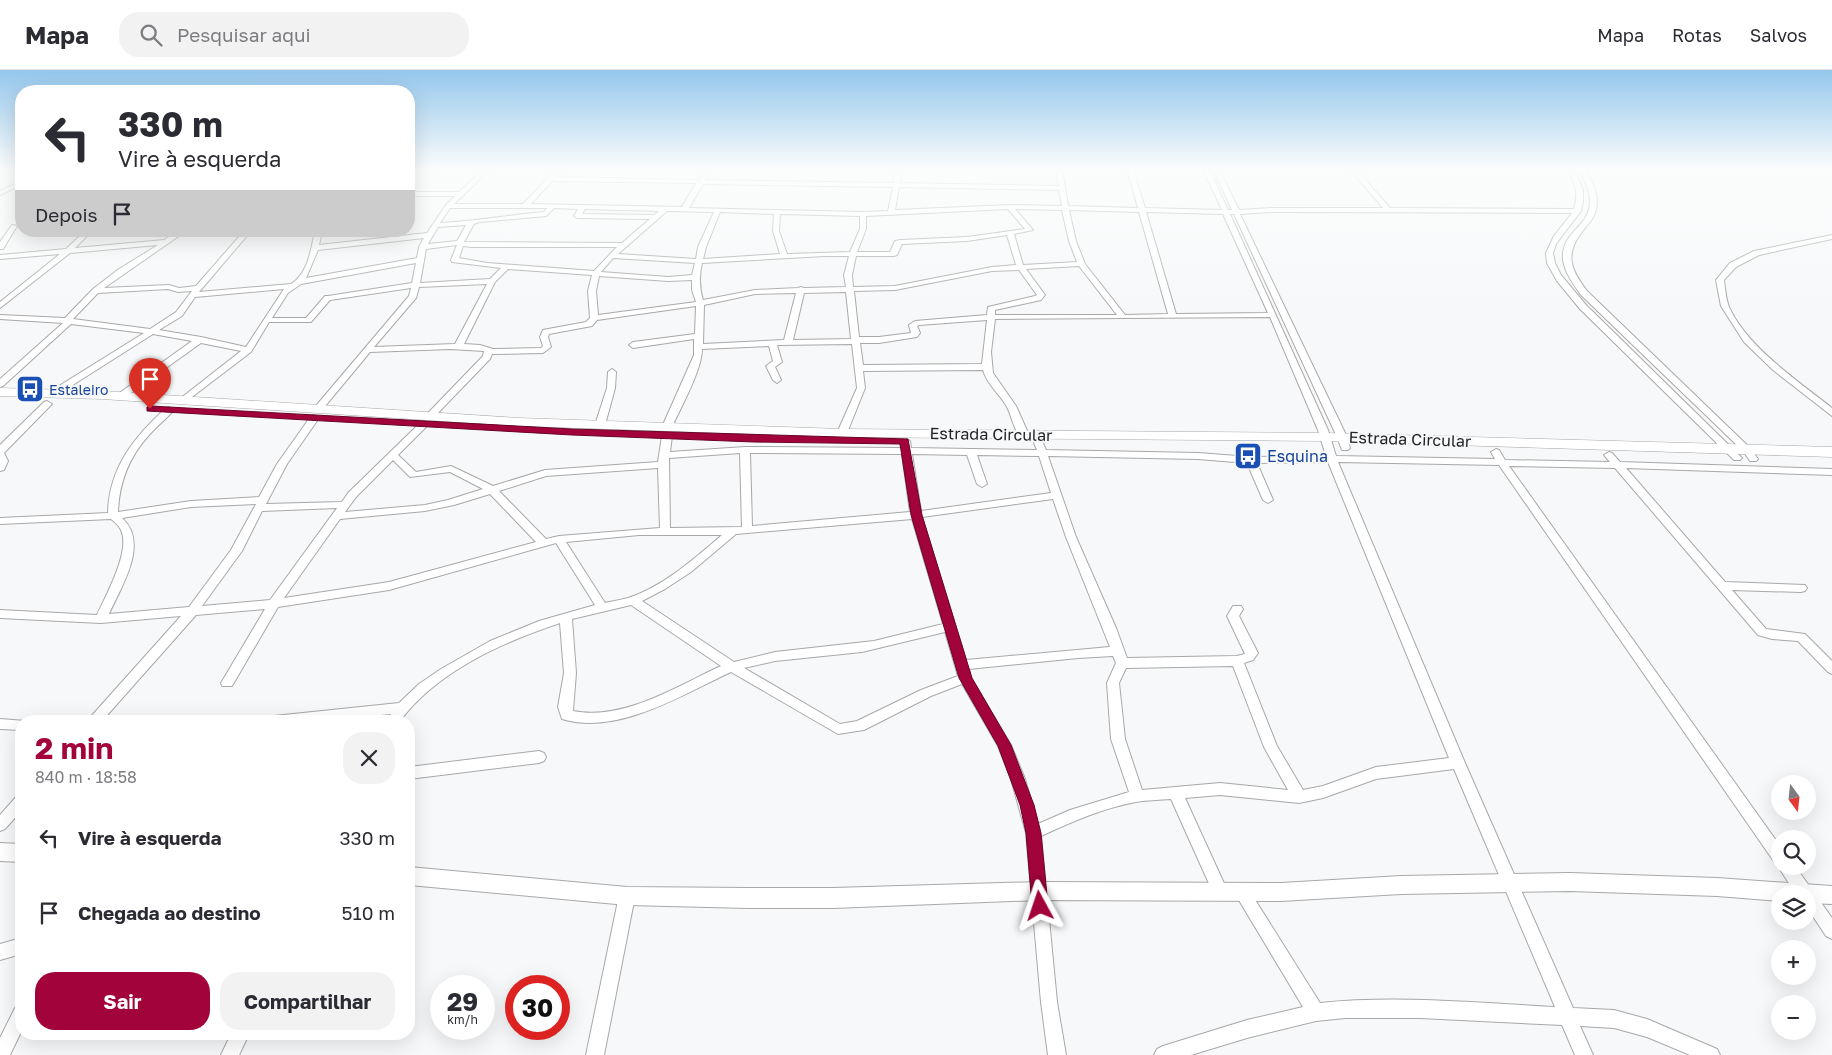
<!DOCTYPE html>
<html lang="pt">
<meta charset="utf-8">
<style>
body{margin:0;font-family:"Golos Text",sans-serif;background:#f2f2f3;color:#2b2b33;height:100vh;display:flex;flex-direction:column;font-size:19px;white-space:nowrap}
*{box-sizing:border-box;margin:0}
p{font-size:16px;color:#7c7c81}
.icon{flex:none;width:28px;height:28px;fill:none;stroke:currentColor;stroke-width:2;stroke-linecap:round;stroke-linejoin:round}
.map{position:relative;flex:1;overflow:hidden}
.panel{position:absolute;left:15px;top:645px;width:400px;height:325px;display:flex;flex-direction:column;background:#fff;border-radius:20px;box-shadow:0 5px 20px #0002}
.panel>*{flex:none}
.banner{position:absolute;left:15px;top:15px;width:400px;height:152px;border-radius:20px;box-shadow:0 5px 20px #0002;background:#fff;color:#2b2b33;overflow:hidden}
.needle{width:32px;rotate:165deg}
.tools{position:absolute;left:1771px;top:705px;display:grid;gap:10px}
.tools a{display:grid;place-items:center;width:45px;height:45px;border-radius:50%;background:#fff;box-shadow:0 5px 20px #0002;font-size:25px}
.speed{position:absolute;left:430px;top:905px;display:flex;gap:10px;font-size:25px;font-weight:700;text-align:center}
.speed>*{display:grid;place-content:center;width:65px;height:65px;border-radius:50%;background:#fff;box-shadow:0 5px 20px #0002;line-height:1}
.speed small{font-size:12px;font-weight:400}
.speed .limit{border:8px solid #d22;background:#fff;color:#111}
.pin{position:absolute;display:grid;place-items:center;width:42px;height:42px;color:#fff;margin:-51px -21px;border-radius:50% 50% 50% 0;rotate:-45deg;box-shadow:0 0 5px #0007}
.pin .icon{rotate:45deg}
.me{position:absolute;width:55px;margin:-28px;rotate:355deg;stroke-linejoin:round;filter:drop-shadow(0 0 4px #0008)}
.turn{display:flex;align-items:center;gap:18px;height:105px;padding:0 20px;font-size:22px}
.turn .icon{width:65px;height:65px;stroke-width:2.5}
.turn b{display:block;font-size:35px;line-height:42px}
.then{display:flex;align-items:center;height:48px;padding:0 20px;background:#0003;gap:10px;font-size:19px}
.round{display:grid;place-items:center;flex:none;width:52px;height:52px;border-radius:20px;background:#f2f2f3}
.headline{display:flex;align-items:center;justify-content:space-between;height:85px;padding:0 20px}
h1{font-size:30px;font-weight:700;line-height:38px;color:#a2033a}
.cta{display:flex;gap:10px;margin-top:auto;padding:10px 20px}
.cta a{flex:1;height:58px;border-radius:20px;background:#a2033a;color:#fff;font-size:20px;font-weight:700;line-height:58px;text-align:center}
.cta a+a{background:#f2f2f3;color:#2b2b33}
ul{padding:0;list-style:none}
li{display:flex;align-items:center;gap:15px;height:75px;padding:0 20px}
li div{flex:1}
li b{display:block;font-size:19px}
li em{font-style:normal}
header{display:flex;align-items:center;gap:30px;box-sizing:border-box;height:70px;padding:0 25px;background:#fff;border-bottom:1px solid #e1e1e2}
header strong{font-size:24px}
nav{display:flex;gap:28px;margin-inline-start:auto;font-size:18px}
.search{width:350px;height:45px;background:#f2f2f3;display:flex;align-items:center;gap:12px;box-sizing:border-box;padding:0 18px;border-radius:20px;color:#7c7c81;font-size:19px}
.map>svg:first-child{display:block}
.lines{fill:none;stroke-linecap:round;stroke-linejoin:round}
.street-casing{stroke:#a8a8a9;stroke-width:2}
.secondary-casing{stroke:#a8a8a9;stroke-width:2}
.primary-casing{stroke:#a8a8a9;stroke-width:1}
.street{fill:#fff;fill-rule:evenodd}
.secondary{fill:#fff;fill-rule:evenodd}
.primary{fill:#fff;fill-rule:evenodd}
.route{fill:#a2033a;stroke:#690226}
.labels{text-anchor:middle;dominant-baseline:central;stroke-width:4;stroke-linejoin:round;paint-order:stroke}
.far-transit-label{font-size:14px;fill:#164399;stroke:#f7f8f9;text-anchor:start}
.street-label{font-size:16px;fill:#222323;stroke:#f7f8f9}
.transit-label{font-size:16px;fill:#164399;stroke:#f7f8f9;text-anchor:start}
</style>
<header>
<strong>Mapa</strong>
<div class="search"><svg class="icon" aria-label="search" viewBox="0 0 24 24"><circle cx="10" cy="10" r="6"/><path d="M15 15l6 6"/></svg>Pesquisar aqui</div>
<nav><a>Mapa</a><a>Rotas</a><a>Salvos</a></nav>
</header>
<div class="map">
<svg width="1832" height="985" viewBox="0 0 1832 985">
<rect width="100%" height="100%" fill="#f7f8f9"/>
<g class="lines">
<g class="street-casing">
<path id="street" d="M416 99H422L409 108V103Z
M484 99H490L454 134H523L557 99H563L556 107 699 110 705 99H711L705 110 893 113 896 99H902L900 113 1059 116 1056 99H1062L1068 136 1138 138 1127 99H1133L1145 138 1222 140 1203 99H1209L1228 140H1232L1213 99H1219L1239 140 1271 138H1383L1350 99H1356L1390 138 1574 139C1579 124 1575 113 1568 99H1574L1583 120V131L1581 141 1556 174 1553 183 1555 193 1561 205 1586 235 1740 386 1742 388 1740 390H1734L1580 239 1557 211 1547 193 1546 183 1554 166 1572 143 1271 142 1240 144 1347 367 1350 378 1348 380H1342L1337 367 1234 144H1230L1328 360 1336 386 1495 389 1491 382 1496 379 1499 380 1505 390 1610 392 1604 385 1609 382 1612 383 1620 392 1832 399V405L1626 398 1725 512 1805 515 1807 518 1805 521 1801 522 1732 520 1766 559 1805 564 1832 591V604L1828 602 1798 571 1772 569 1758 565 1615 398 1509 396 1780 776V796H1795L1832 848V869L1826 866 1808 839V824H1796L1781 801 1779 794 1775 793 1499 395 1338 392 1465 693 1573 938 1614 940 1647 949 1717 979 1720 985H1690L1647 967 1614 958 1580 956 1593 985H1575L1562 955 1420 948H1345L1316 951 1247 968 1191 985H1154L1157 979 1163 976 1247 950 1303 937 1234 822 1237 817 1242 815 1247 817 1320 933C1398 925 1477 933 1555 937L1454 699 1376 709 1323 728 1299 733 1220 725 1185 728 1228 822 1225 827 1220 829 1215 827 1171 729C1159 730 1147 730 1136 732 1103 738 1071 752 1041 766L1057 932 1066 985H1048L1041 932 1026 763 1011 709 998 676 962 614 931 626 864 660 838 664 731 602C683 624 618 666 562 649L558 637 564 603 560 553C503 572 437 601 400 651H386L391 644 321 651H267L269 647 274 646 399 633 419 614 441 599 490 571 539 551 595 535 556 473 389 520 278 537 232 616H222L221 613 265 539 196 545 102 651H87L181 546 101 553 0 548V540L97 545C106 525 131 481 121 460 119 456 115 452 111 449L0 454V448L108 443C109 398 134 367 166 338L169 337 174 340C166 349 157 356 149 365 129 387 119 412 118 442L191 431 259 427 277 394 311 346 314 345 319 348 287 394 266 434 342 432 348 423 421 352 424 351 429 354 398 385 416 402 451 396 493 416 545 400 658 392 662 366 667 363 672 366 670 382 745 377 901 378 900 371 905 368 910 371 911 378 1037 380 1034 373 1039 370 1042 371 1046 380 1198 383 1251 387 1326 386 1318 360 1270 247 995 249 991 282 993 303 1016 336 1029 365 1024 368C1014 364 1012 346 1007 337 1000 324 987 315 983 300L863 301 865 318 847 363 842 366 839 365 837 363 857 318 852 274 777 275 782 292 775 297 781 310 777 313 773 310 766 296 773 291 769 276 702 279C702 300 681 337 672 357L670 359H664L662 357 694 285V269L633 278 629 275 633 272 695 264 696 236 597 250 592 256 549 264 548 267 551 277 543 283 492 284 490 289 435 346 432 347 427 344 429 342 483 286 484 281 450 279 370 282 321 341H315V337L409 226 411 218 330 230 311 252H269L251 282 184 333 179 330 181 328 241 281 201 273 124 328H118V324L192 271 153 264 57 325H51V321L144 263 71 254 3 316 0 317V309L63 253 0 249V245L65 248 93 219 119 199 158 175 70 183 0 238V232L60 184 0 189V185L66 179 85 161H92L75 178 164 170 178 161H186L104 218 169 215 179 218 196 216 244 161H251L199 222 291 214C308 204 311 179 315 161H322L319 175 427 163 446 135 455 126H409V122H459ZM552 111 696 113 682 137 531 134ZM703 114 893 117 888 141 863 142 689 138ZM899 117 1059 120 1062 136 1010 135 895 140ZM450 138H547L544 142C509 145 475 151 440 153ZM554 138 578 139 574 146 577 148 650 149 622 173 464 172 474 154 479 152 546 146ZM585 139 659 141 654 145 582 144ZM1008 139 1025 159 967 167 901 170 895 171 890 182H857L866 159V146ZM1015 139 1062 140 1069 171 1077 192 1023 195 1014 164 1033 160ZM1069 140 1139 142 1168 244 1125 245 1085 194 1076 171ZM667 141 714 142 698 177 696 189 618 184ZM720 142 774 144 773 161 780 184 703 189 706 177ZM1146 142 1223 144 1268 243 1176 244ZM780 144 860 146V159L850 182 787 184 779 161ZM466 155 457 171 428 174 438 157ZM1007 165 1016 195 992 197 895 216 853 217 852 205 856 186H894L897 185 902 174 967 171ZM424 168 419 177 417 188 306 208 318 180ZM457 175 451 190 452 192 501 198 490 209 420 213 426 179ZM463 176 471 177H617L594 201 487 193 459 188ZM825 186H849L844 205 846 217 804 218 801 217 798 218 755 220 703 230C699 217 699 206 702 193ZM613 188 695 193 692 205 668 207 601 202ZM416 193 412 213 328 226H325L306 248H272L288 223 301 214ZM1079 196 1117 245H995V240L1041 230 1045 225 1026 199ZM508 199 592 205 588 221 590 248 586 252 543 260 540 267 543 276 541 278 493 279 480 275 464 274 495 212ZM1019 200 1037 225 1035 226 988 237 987 245 915 251 909 255 911 263 879 267H859L854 221 895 220 992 201ZM599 206 668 211 692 210V220L696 232 598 245 596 221ZM487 214 455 274 374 277 416 228 419 217ZM168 219 178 222 192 221 176 242 150 259 73 249 98 223ZM284 219 246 277 201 267 159 260 182 246 195 227ZM846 222 851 269 793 270 804 223ZM796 223 784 270 703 274 704 235 755 224ZM987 250 982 294 863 295 860 273H879L917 267 920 263 917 256 919 255ZM740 383 742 457 670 458 669 388ZM750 383 902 384 910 442 752 456ZM912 384 967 385 977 414 982 417 987 414 977 385 1039 386 1051 423 921 441ZM1048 386 1198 389 1247 393 1263 430 1268 433 1273 430 1257 393 1328 392 1449 688 1376 697 1323 716 1303 720 1277 676 1244 593 1253 590 1258 583 1239 546 1243 539 1241 536H1233L1227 546 1245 584 1237 586 1127 588 1116 558 1076 467ZM393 390 410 407 450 402 483 419 448 430 425 435 345 442 356 427ZM658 398 660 458 559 466 546 469 499 421 546 406ZM490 424 536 472 389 512 284 528 340 449 425 441 454 435ZM1053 429 1066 467 1110 577 966 590 922 447ZM256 434 231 480 189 537 109 544C121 517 150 473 122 448L191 437ZM337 438 270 530 202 536 242 481 262 441ZM912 449 943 554 874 571 775 582 734 592 642 531 665 519 691 502 736 464ZM639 465H722C695 488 663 517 628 528 621 530 613 531 605 533L566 472ZM631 535 721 596C677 616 624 651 573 641L576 603 572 549ZM945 562 958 606 921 620 857 651 840 654 744 598 775 591 862 582ZM1113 586 1116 593 1107 613 1111 669 1129 722 1070 740 1038 754 1025 709 1011 675 971 608 969 599 1078 588ZM1233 596 1264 677 1288 720 1220 713 1142 720 1125 669 1119 613 1126 598Z
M1579 99H1585C1592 111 1601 127 1595 143 1593 150 1586 156 1582 162 1564 185 1571 200 1587 221L1749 377 1758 389 1756 391H1750L1743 381 1581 225C1574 215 1565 203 1563 190 1560 151 1612 158 1579 99Z
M21 111V115L0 125V121Z
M12 155 17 156 3 179H0V172Z
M1832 165V169L1759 185 1736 197 1724 210C1725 218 1726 229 1729 237 1747 277 1798 311 1832 338V346L1773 300 1744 272 1721 236 1716 210 1730 193 1754 181Z
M612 299 616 302 615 318 605 355 600 358 595 355 607 318 608 302Z
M47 331 52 334 50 336 4 383 8 391 4 400 0 401V375L44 332Z
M0 649 26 651H21V660L0 659Z
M539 681 544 683 546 687 544 691 539 693 409 709V697Z
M21 725V741L5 759 0 761V745L16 727Z
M627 819 633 821 635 826 604 985H586L619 826 621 821Z
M21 868V884L0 890V874Z
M21 935V962L10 985H0V968L15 938Z
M231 964H249L239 985H221Z"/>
</g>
<g class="secondary-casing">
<path id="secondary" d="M0 773 21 774V792L0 791Z
M409 797 627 817 748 818H833L1039 812 1281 813 1401 806 1570 803 1717 808 1832 816V834L1808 833V824H1780V831L1717 826 1570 821 1401 824 1281 831 1039 830 833 838H748L627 835 409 815Z"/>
</g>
<g class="primary-casing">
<path id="primary" d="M0 318 102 321 519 348 842 359 1325 363 1832 377V387L1325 371 842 367 519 356 102 329 0 326Z"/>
</g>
<use href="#street" class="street"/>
<use href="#secondary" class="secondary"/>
<use href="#primary" class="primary"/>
</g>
<linearGradient id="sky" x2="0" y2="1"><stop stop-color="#94c7ec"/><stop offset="0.42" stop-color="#fbfcfc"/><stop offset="1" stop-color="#fbfcfc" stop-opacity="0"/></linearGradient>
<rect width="1832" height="236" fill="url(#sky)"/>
<path class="route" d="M150 336 572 359 908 369 922 445 972 608 1011 675 1034 735 1041 763 1048 836 1046 842 1040 844 1034 842 1032 836 1026 763 1020 735 998 676 959 608 911 445 900 374 754 372 572 365 147 341V337Z"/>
<defs>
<g id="bus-square" transform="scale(1.4375)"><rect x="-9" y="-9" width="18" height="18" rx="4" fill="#1a4fb4" stroke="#f7f8f9"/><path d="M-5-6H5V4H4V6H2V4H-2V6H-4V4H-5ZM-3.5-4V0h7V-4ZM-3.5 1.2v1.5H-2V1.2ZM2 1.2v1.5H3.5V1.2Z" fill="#fff"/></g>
</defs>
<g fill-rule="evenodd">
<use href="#bus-square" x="30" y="319"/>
<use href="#bus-square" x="1248" y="386"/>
</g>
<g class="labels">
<g class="far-transit-label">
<text x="49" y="319">Estaleiro</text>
</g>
<g class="street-label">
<text transform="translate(991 364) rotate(1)">Estrada Circular</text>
<text transform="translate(1410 369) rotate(2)">Estrada Circular</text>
</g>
<g class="transit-label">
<text x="1267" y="386">Esquina</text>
</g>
</g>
</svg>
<div class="tools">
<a><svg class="needle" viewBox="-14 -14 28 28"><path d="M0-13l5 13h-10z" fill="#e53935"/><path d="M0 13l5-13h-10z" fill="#7c7c81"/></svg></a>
<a><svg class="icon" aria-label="search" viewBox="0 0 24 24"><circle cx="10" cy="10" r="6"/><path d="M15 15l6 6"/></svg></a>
<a><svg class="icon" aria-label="layers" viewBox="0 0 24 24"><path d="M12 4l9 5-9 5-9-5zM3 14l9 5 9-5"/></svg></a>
<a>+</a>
<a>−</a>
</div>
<div class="speed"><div>29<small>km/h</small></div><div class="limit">30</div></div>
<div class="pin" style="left:150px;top:339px;background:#d93025"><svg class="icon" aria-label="arrive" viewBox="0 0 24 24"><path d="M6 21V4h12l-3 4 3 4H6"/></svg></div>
<svg class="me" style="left:1040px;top:836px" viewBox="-20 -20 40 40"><path d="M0-17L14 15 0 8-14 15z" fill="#a2033a" stroke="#fff" stroke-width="4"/></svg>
<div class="banner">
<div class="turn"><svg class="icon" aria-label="left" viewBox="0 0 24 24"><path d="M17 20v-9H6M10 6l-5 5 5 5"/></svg><div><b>330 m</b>Vire à esquerda</div></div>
<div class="then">Depois<svg class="icon" aria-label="arrive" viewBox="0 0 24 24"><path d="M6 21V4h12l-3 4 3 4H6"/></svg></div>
</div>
<section class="panel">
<div class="headline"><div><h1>2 min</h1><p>840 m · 18:58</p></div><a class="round"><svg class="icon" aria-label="close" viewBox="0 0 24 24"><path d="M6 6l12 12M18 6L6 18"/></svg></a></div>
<ul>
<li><svg class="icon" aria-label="left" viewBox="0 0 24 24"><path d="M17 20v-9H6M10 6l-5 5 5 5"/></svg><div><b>Vire à esquerda</b></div><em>330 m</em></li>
<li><svg class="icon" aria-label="arrive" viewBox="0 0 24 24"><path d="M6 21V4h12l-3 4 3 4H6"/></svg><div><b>Chegada ao destino</b></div><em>510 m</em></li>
</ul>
<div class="cta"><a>Sair</a><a>Compartilhar</a></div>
</section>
</div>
